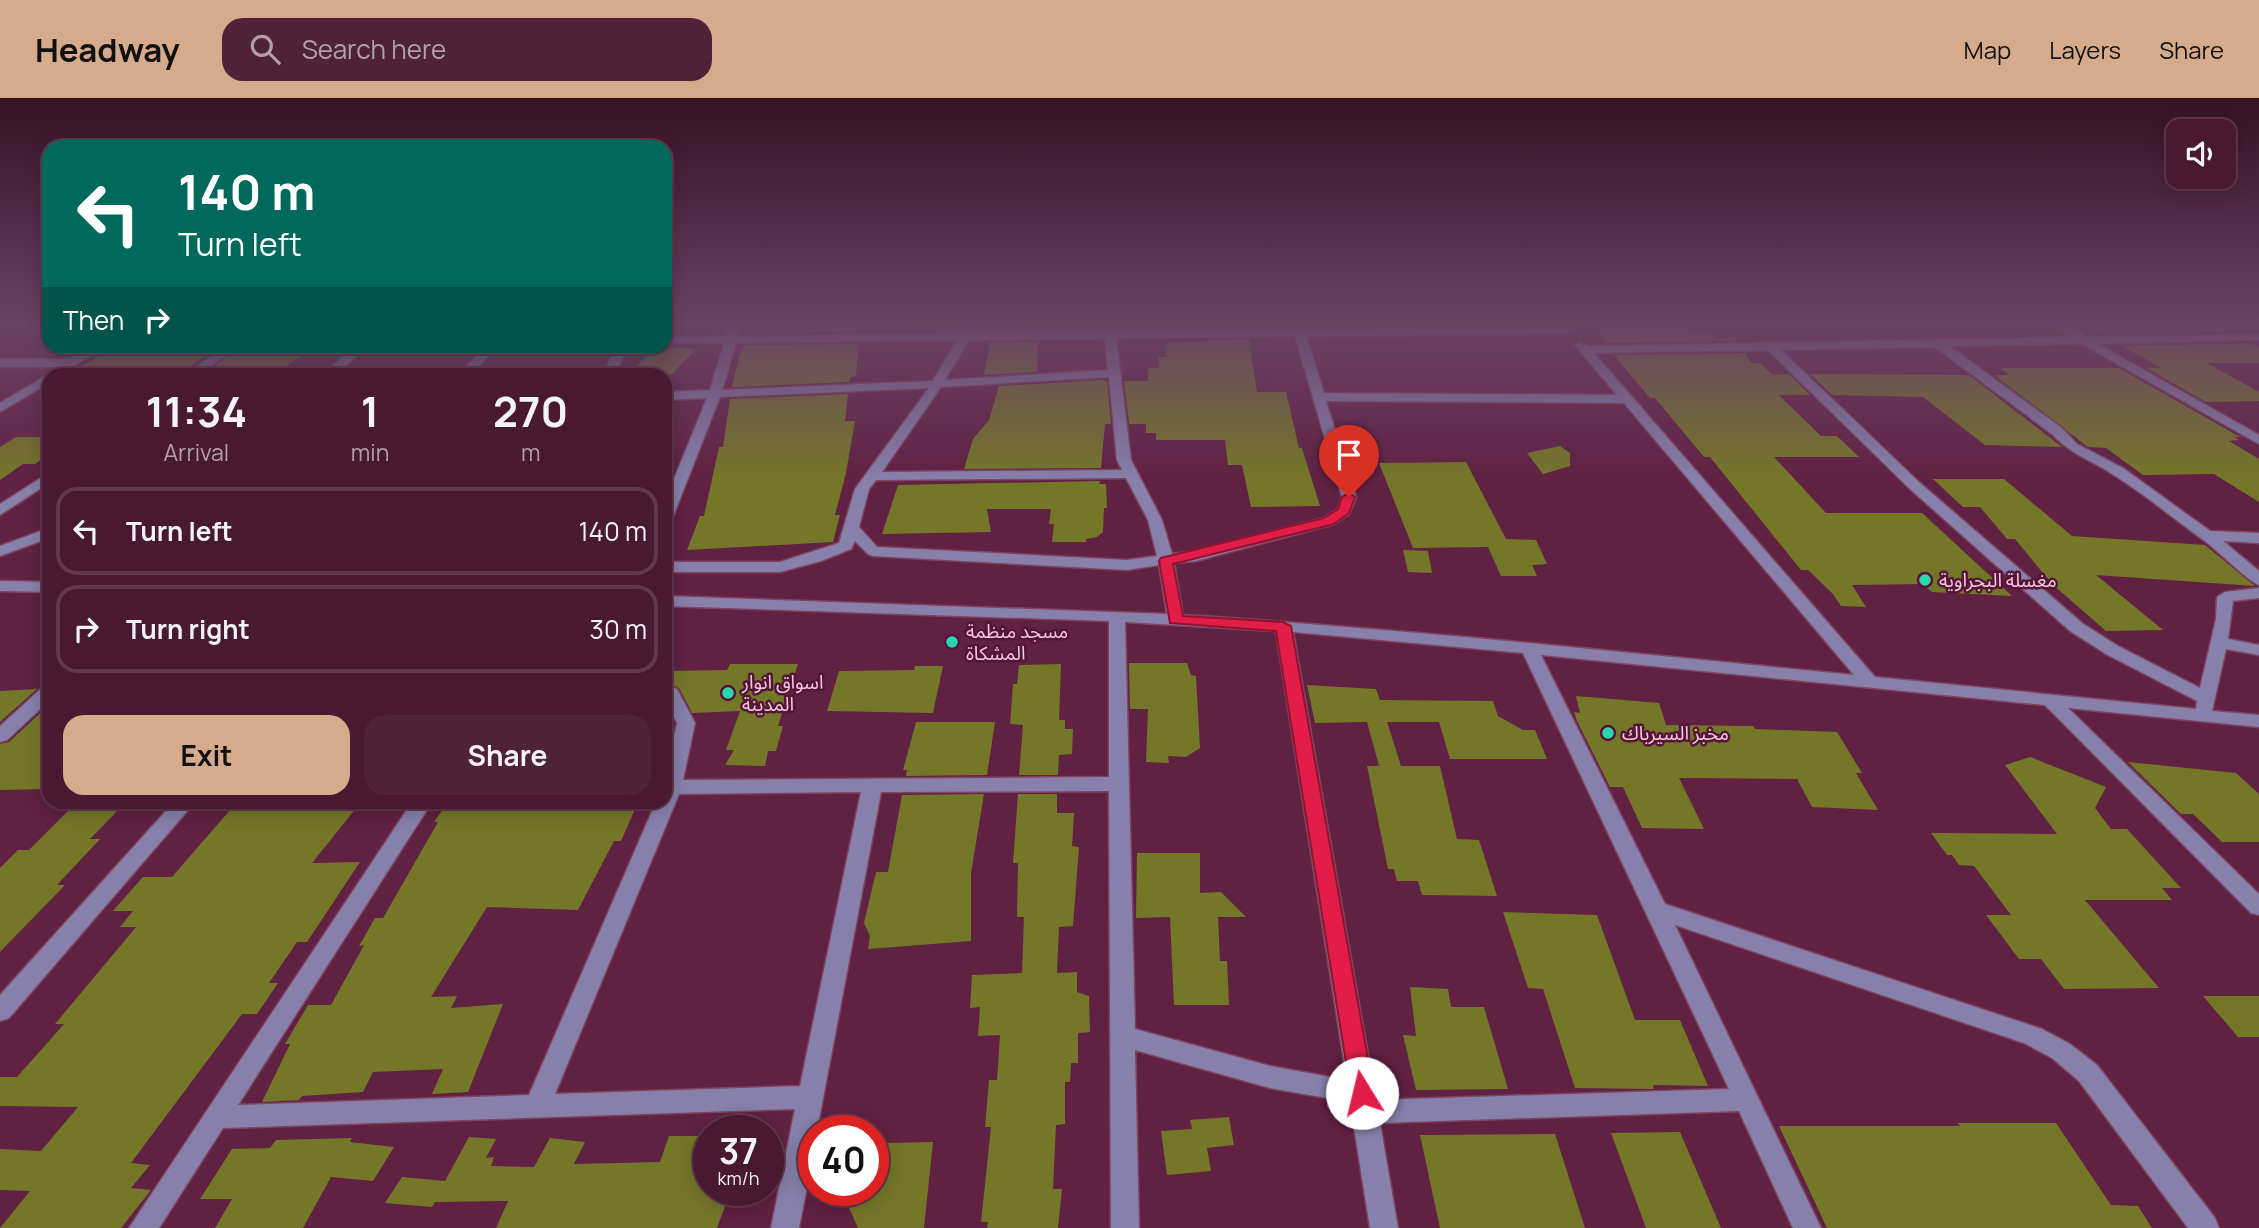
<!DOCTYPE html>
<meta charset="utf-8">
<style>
body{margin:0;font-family:Manrope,"Noto Sans Arabic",sans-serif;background:#50223a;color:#f1f3f6;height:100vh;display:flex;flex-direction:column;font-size:26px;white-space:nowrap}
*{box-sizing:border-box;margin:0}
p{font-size:23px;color:#b1a0ac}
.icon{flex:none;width:38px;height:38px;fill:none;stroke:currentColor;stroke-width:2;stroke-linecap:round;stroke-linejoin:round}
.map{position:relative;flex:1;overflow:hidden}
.sheet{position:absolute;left:42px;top:270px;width:630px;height:441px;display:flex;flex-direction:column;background:#491932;border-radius:21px;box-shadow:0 4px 18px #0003,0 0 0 2px #61384d}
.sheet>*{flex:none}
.hud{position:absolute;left:42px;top:42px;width:630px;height:214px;border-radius:21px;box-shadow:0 4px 18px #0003,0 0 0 2px #61384d;background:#00695c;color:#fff;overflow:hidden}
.tools{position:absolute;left:2166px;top:21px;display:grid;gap:14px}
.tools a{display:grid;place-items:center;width:70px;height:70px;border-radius:14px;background:#491932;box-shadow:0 4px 18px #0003,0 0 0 2px #61384d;font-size:35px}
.speed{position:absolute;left:693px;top:1017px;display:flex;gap:14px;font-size:35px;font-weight:700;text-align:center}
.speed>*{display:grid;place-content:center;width:91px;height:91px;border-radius:50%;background:#491932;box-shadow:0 4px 18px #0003,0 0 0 2px #61384d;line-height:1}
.speed small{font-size:18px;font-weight:400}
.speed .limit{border:10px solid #d22;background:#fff;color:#111}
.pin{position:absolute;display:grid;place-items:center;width:60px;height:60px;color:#fff;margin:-72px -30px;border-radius:50% 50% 50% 0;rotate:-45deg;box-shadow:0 0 7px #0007}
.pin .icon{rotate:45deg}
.me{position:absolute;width:77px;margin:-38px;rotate:351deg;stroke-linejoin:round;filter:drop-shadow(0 0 5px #0008)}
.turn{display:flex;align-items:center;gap:24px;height:147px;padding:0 21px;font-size:32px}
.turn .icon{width:91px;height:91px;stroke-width:2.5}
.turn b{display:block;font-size:49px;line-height:60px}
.then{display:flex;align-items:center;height:66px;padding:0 21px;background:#0003;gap:14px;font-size:26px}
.eta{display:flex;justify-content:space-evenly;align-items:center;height:119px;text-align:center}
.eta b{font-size:42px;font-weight:700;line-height:49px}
.button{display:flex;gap:14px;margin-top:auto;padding:14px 21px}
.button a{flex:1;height:80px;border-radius:21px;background:#d6ab8b;color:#111;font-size:28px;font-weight:700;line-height:80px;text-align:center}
.button a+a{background:#50223a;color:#f1f3f6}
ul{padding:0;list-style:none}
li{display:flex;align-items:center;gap:21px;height:88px;margin:0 14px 10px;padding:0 7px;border:4px solid #61384d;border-radius:21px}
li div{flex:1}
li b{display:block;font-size:26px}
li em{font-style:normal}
header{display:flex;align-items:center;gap:42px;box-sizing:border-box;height:98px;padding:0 35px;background:#d6ab8b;color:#111}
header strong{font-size:33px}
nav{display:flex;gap:38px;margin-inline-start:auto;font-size:24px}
.search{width:490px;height:63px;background:#50223a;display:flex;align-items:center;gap:18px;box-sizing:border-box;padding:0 24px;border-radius:21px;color:#b1a0ac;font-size:26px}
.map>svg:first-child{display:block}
.building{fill:#747728}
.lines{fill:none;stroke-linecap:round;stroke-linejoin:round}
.minor-casing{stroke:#7e4361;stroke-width:3}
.minor{fill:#8680ab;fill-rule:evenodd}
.route{fill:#e11d48;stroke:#92132f;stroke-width:2}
.poi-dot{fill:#2cd5ab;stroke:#551538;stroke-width:2.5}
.labels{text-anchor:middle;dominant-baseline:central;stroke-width:5;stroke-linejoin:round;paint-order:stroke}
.poi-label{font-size:19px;fill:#f3cadb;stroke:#551538;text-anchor:start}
</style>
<header>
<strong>Headway</strong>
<div class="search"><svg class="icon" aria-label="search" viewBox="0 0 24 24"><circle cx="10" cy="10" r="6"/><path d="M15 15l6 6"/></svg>Search here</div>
<nav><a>Map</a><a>Layers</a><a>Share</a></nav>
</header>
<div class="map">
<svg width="2259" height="1130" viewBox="0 0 2259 1130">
<rect width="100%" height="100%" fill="#612142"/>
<path class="building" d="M755 225H861L860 234 751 235Z
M993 225H1038V232H992Z
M2080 225H2212L2229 234 2101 236Z
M1596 227H1683L1689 233H1708L1717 241 1734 239 1737 243 1606 245Z
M1249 241 1257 294H1286L1299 350H1302L1320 408 1251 409 1242 367H1228L1225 342H1156V335H1146V326H1129L1124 283H1148V270H1159L1158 259H1166L1165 245Z
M990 244H1038L1037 274 984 277Z
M2250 245 2259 249V265H2207L2259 294V303L2206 304 2146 270H2161L2122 248Z
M859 246 856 278 850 279 849 284 732 289 741 251 747 247Z
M117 248H220L179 276H67Z
M240 248H315L275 276 206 275Z
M655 249 684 250 696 251 672 276H629Z
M1745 255 1751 265H1760L1773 277 1789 276 1810 297H1779L1821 338H1837L1859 359H1774L1826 415H1922L2012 498 1932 494 1922 486 1852 487 1866 509 1841 508 1833 496 1808 472H1801L1710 359H1704L1655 300H1650L1614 257Z
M2000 270H2119L2240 339H2234L2239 342 2229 343 2259 361V404L2214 376 2143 377 2106 350 2088 349 1994 277H2009Z
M1810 276 1969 277 2062 349 1985 347 1923 299 1832 297Z
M1104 282 1107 284 1111 326H1105L1101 370 964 371 973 341 989 322 999 288Z
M848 296 845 323H855L846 375 835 417H840L833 444 687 452 700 418H704L719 349H723L730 301Z
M16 339H49V357L35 366H23L0 382V349Z
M1560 348 1570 355V368L1543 376 1527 355Z
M1466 364 1506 441 1536 442 1547 466 1532 467 1537 478H1501L1488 449 1413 450 1379 365Z
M1933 381H2004L2072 438 2205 447 2255 488 2096 477 2163 532 2106 533 2052 486 2015 441H2007L1980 409H1963Z
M1100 383 1099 386H1106L1107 410H1104L1103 434 1097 439 1086 441V444H1052L1054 426H1049L1051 411H987L991 434 882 436 898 387Z
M1403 452 1428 453 1432 475 1408 474Z
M1129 565H1187L1191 577 1196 578 1200 650 1186 659 1168 658 1169 665 1146 664 1148 611H1130Z
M730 566H798L778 628H783L776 653H768L765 668 725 667 734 652H726L740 613 692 615 679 590 665 584V573L727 572Z
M1061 566 1059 622H1065V631H1073L1072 656 1059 657 1058 677H1019L1023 627 1010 626 1013 586H1017L1019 567Z
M915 568H943L933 615 827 613 839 573 914 572Z
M1307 587 1376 591 1380 602 1493 603 1498 618 1523 632H1535L1547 661H1450L1439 624H1387L1401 668H1440L1457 741 1479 742 1497 798 1422 797 1418 783H1397L1394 771H1388L1367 668H1379L1367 624 1315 625Z
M37 591 0 624V593Z
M1576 598 1659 605 1666 627 1753 628 1755 631 1837 634 1862 675H1856L1878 712 1812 709 1797 681 1679 680 1704 731 1642 730 1623 689H1610L1577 623 1574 614 1580 615Z
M49 607V691L0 692V646L9 644Z
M916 624H995L987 677 906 678 907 672H903Z
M2030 659 2106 689 2095 710 2111 731H2127L2181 790H2162L2172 802H2085L2159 890 2064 891 2041 861H2019L1986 817H2011L1974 768 1959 767 1952 757H1947L1931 735 2057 736 2005 667Z
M2128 664 2236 675 2259 696V744H2222L2193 716H2181Z
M984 696 971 775V843L868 851 870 838 864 825 876 774H888L902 697Z
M1018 696H1057V715H1074L1072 748 1079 749 1073 828 1059 829 1057 875 1077 874V894L1089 898 1090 934 1078 935V965H1071L1070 984H1065V1026L1056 1027 1053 1091H1062L1058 1130H987L988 1124H981L991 1029H985L989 982H997L1000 937 978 938 980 909 970 910 972 877 1022 875 1024 819H1017L1018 765H1013Z
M237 704H361L312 765 360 764 307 844H297L269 885H278L257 916H242L131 1065 150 1067 131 1090 151 1092 121 1130H0L30 1093 0 1092V1051L41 1053 78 1009 0 1008V979H17L64 926H55L136 829H120L133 813H113L143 779H172Z
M448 704H638L621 743H614L578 812 487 809 431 899 457 898 451 910 503 906 468 994 432 996 443 971 373 974 363 994 302 998 299 1002 262 1004 290 946H285L308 907H331L364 847 359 848 375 820H383L438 724H434Z
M71 710H120L90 741H100L57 787H65L0 854V770L18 752H29Z
M1137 755H1200V795L1221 794 1246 819H1218L1220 863H1227L1229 907H1174L1170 819 1136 820Z
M1503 814 1597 817 1635 922H1680L1708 988 1653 987 1654 991 1575 990 1543 891 1528 890Z
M1410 889 1448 891 1451 909H1484L1508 991 1416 992 1403 937 1416 938Z
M2203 898H2259V939H2238Z
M1229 1019 1234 1047 1207 1050 1211 1073 1167 1077 1161 1033 1192 1031 1190 1022Z
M1958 1025H2056L2111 1107 2138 1108 2152 1130H1827L1779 1028H1960Z
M1680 1034 1721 1130H1646L1611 1035Z
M1555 1036 1585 1130H1440L1420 1037Z
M669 1038H709V1092H731L717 1130H496L508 1103 435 1104 432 1109 385 1105 402 1079 445 1083 469 1039 496 1041 486 1060 494 1059 491 1068 534 1069 550 1040 585 1044 574 1066 660 1064Z
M352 1040 350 1044 394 1049 373 1083 331 1079 303 1130H215L232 1101H200L232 1051 270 1050 276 1042Z
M933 1044 924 1130H858L841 1092H873V1050L884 1049 885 1045Z"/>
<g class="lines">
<g class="minor-casing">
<path id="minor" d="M731 225H742L738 238 961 235 968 225H979L973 235 1569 229 1575 232 1569 235 1306 238 1324 295 1617 297 1575 247 1581 244 1588 248 2071 239 2049 225H2062L2087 239 2259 236V242L2098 246 2259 337V346L2082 246 1949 248 2062 330 2077 346 2123 370 2210 433 2259 435V445L2223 443 2259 473V487C2249 484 2217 452 2205 443 2175 422 2146 397 2114 377 2090 361 2073 358 2052 336L1935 249 1781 252 1920 385 2082 525 2118 548 2200 590 2216 521 2217 499 2225 494 2259 490V500L2233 503 2228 541 2259 547V557L2226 551 2212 613 2259 617V629L2068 610 2259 796V817L2251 815 2045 607 1541 557 1665 806 2042 931 2070 946 2097 967 2215 1120 2219 1130H2188L2079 983 2052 960 2024 945 1675 827 1821 1130H1793L1739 1013 1380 1025 1398 1130H1370L1350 1004 1270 990 1135 952 1139 1130H1111L1109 693 881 694 817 1032H814V1052L799 1130H771L795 1011 223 1030 159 1130H129L412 704H432L238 1007 529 997 656 704H665V676L677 625 665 601V586L677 591 695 625 683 682 1109 679V523L665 508V498L1167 516 1159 467 1127 472 873 458 868 456 855 443 851 451 821 463 780 474H665V464H780L839 445 855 391 929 290 720 299 672 421 665 425V403L707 300 665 302V294L710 292 724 245H665V239L726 238ZM1295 238 1342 399 1338 411 1324 420 1195 453 1172 456 1162 422 1131 362 1116 240ZM1105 241 1108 272 945 282 969 242ZM957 242 933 283 722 292 736 245ZM1768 252 1910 391 2070 533 2106 556 2197 603 2196 611 1875 579 1594 255ZM1109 279 1117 362 1122 372 882 374 941 289ZM1326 303 1624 305 1854 577C1630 555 1408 531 1183 517L1174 465 1196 463 1334 426 1349 416 1356 399ZM1126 380 1148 422 1157 458 1127 462 877 449 859 429 869 391 876 382ZM1125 524 1276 533 1347 982 1270 968 1135 931ZM1293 534 1523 555 1729 991 1376 1002ZM861 694 800 988 555 996 679 696Z
M91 248H105L63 275 59 274V269H0V261H70Z
M225 248H238L200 276H187Z
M356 248H369L336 276H323Z
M487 248H499L470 276H458Z
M621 248H634L623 259 615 276H603L612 257Z
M49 276V285L0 314V305Z
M49 375V385L0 417V406Z
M49 430V440L0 458V448Z
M0 483 49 484V494L0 493Z
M49 588V603L7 642 0 644V628L43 589Z
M174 704H195L9 920 0 923V897Z"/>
</g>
<use href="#minor" class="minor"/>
</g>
<linearGradient id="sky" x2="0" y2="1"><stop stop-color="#351224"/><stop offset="0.59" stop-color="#6a4365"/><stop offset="1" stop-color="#6a4365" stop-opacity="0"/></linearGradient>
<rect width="2259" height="383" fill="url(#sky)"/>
<path class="route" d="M1349 395 1355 399 1349 415 1334 426 1173 466 1183 518 1283 524 1291 528 1374 995 1371 1003 1362 1006 1354 1003 1351 995 1276 533 1170 525 1159 463 1161 460 1324 420 1338 411 1342 399Z"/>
<g class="poi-dot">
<circle cx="1925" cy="482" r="7"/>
<circle cx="952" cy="544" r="7"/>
<circle cx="728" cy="595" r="7"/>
<circle cx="1608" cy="635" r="7"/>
</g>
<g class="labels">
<g class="poi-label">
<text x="1939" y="482">مغسلة البجراوية</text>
<text x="966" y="533">مسجد منظمة<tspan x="966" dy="22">المشكاة</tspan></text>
<text x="742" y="584">اسواق انوار<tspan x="742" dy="22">المدينة</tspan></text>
<text x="1622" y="635">مخبز السيرباك</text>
</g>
</g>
</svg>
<div class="tools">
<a><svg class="icon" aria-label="sound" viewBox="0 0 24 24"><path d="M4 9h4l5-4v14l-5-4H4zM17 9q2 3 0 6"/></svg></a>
</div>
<div class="speed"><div>37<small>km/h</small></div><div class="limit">40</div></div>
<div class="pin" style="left:1349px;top:399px;background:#d93025"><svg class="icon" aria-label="arrive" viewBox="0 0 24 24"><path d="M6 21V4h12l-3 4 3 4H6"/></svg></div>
<svg class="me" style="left:1362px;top:995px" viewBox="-20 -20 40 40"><circle r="19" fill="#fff"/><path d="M0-13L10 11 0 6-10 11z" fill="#e11d48"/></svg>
<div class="hud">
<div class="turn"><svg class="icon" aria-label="left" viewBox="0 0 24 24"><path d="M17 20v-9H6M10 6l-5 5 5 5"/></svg><div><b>140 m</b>Turn left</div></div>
<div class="then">Then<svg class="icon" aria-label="right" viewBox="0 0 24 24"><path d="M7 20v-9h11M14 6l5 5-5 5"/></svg></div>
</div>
<section class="sheet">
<div class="eta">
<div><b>11:34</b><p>Arrival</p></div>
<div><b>1</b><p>min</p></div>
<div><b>270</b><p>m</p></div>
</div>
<ul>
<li><svg class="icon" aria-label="left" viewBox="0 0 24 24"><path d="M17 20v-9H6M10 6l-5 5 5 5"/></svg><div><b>Turn left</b></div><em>140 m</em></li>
<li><svg class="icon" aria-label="right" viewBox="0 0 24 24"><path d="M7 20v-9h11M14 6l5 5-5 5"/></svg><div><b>Turn right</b></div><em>30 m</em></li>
</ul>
<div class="button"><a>Exit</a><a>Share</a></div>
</section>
</div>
